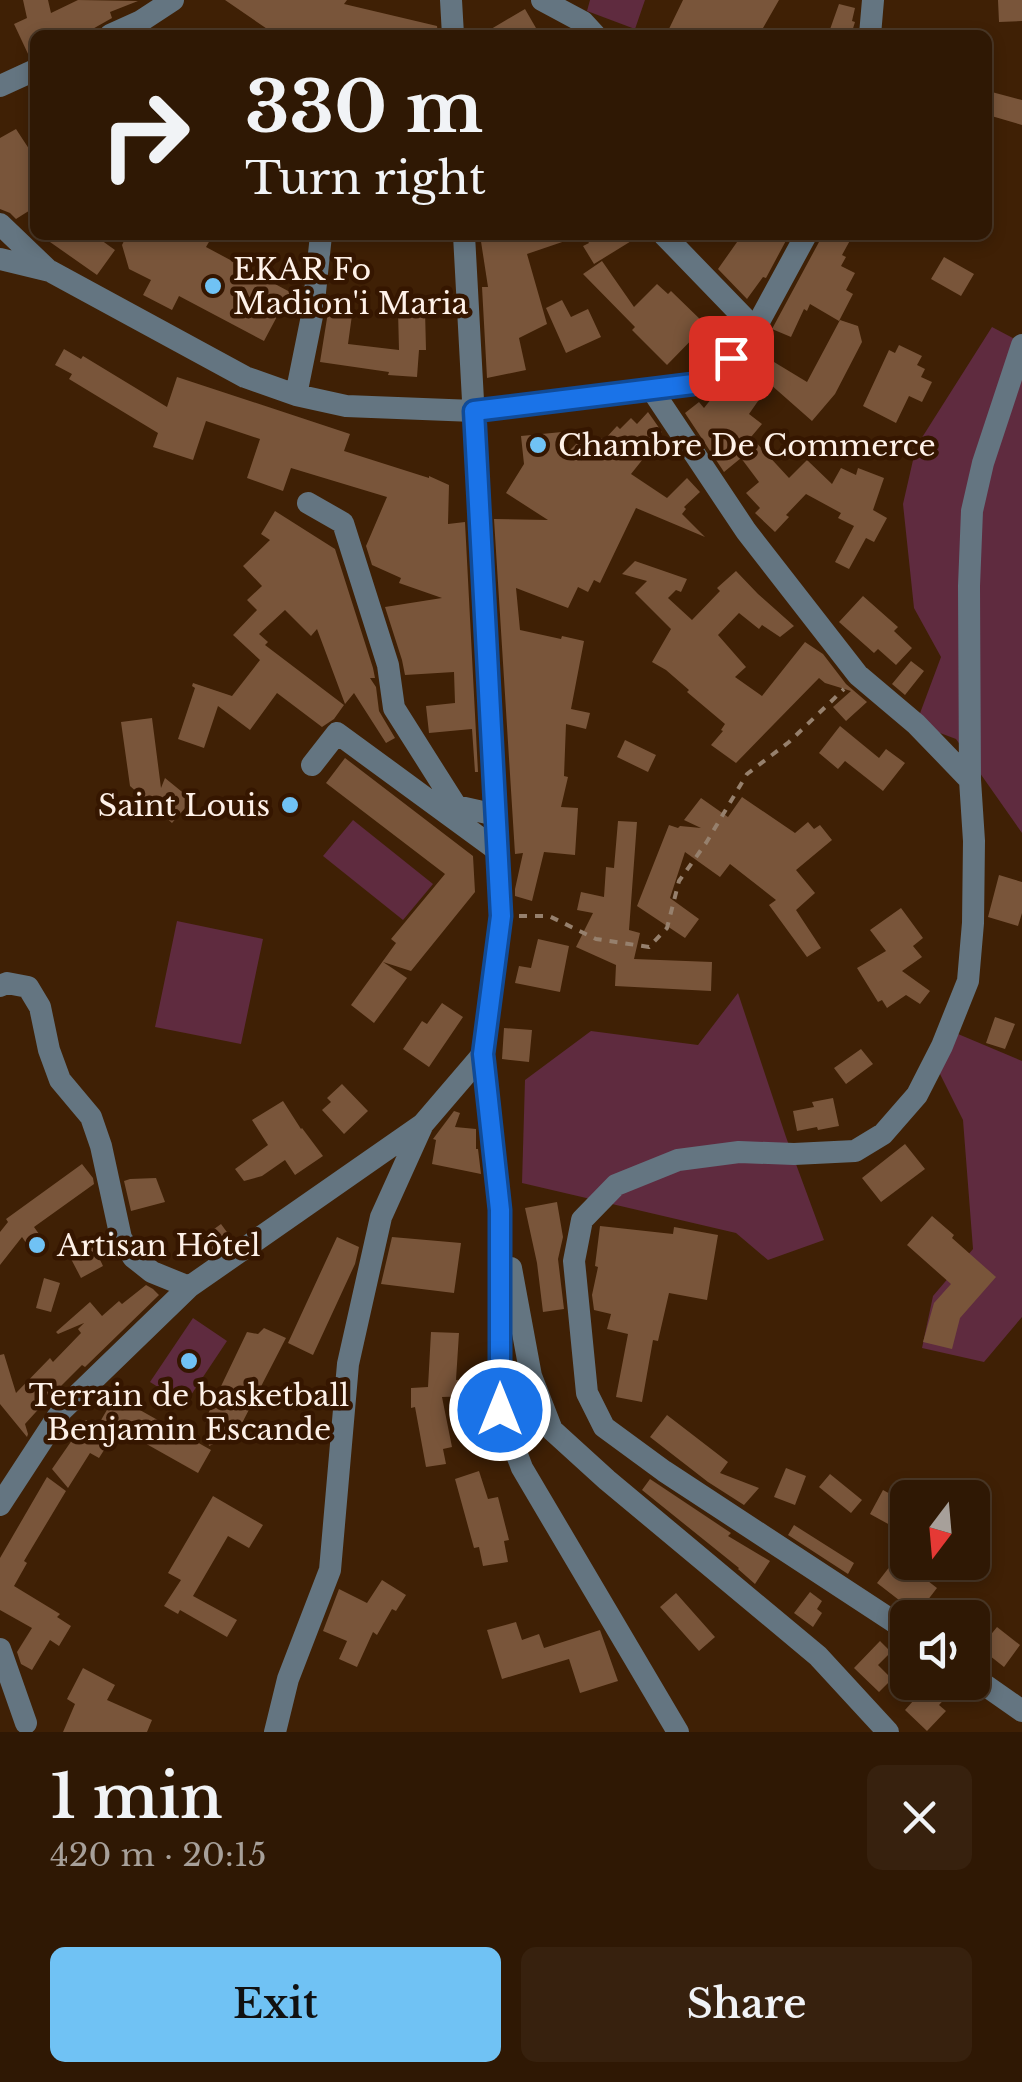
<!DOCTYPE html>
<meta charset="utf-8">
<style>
body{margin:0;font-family:"Libre Baskerville",serif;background:#37210e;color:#f1f3f6;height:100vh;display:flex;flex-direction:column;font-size:38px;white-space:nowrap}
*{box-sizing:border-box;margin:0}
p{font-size:32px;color:#a7a09a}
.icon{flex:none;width:55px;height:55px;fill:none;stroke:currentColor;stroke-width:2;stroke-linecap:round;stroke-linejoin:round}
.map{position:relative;height:1732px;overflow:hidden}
.panel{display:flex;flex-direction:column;background:#2f1804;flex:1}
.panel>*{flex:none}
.guide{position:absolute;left:30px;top:30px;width:962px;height:210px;border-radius:15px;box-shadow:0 5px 15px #0003,0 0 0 2px #4a3726;background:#2f1804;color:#f1f3f6;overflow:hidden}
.needle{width:65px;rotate:196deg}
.buttons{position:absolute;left:890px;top:1480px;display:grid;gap:20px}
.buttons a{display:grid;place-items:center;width:100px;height:100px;border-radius:15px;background:#2f1804;box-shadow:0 5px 15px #0003,0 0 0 2px #4a3726;font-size:50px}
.pin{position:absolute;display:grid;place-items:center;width:85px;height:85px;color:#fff;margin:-42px;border-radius:20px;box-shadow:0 5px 15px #0006}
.me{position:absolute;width:110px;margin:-55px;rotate:0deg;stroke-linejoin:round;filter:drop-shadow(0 0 8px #0008)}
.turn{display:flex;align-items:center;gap:35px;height:210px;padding:0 50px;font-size:45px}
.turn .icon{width:130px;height:130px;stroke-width:2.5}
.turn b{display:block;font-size:70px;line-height:85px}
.round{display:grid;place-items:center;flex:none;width:105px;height:105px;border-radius:15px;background:#37210e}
.summary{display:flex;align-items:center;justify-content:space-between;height:170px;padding:0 50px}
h1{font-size:60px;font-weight:600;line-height:75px}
.cta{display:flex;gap:20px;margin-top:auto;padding:20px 50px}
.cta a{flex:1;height:115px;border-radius:15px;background:#70c2f4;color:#111;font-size:40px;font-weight:600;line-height:115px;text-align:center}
.cta a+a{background:#37210e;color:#f1f3f6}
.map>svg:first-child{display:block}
.green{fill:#5f2b3f}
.building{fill:#79553a}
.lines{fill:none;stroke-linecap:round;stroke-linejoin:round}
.path{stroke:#96806d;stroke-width:4;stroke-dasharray:8 8;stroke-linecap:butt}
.minor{stroke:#647581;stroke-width:22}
.route-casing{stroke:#114b97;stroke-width:25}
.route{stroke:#1a73e8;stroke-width:18}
.poi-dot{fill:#70c2f4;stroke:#351600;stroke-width:4}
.labels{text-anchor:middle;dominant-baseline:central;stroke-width:9;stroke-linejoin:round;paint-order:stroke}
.poi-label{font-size:30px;fill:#fef1e8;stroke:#351600;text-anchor:start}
</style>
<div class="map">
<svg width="1022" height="1732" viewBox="0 0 1022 1732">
<rect width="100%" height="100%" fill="#3f2005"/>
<path class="green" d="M590 0H645L635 29 587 11Z
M992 327 1022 343V833L956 739 916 724 941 657 914 608 903 504 916 447Z
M353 820 433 884 403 920 323 856Z
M177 921 263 939 241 1044 155 1027Z
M738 993 786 1137 824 1240 768 1260 736 1233 522 1183 525 1080 591 1031 698 1045Z
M958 1034 1022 1061V1317L984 1362 922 1348 933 1296 973 1249 963 1120 937 1068Z
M193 1318 227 1341 185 1404 150 1382Z"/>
<path class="building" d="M23 0H48L51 13 78 0 138 1 110 12 112 18 82 35H35V55L29 56 14 24 27 18Z
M225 0H347L344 4 437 26 438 35H276Z
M683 0H779L759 35H666Z
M998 0H1022V21L999 22Z
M839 4 855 8 852 21 855 22 851 35H828Z
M525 9 540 35H481Z
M988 91 1022 100V125L988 115Z
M16 129 35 158V207L16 219 10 213 0 209V138Z
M40 235H94L115 250 97 275Z
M127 235H213L206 247 290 292 264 341 179 296 172 310 143 295 151 280 129 269 122 245Z
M480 235H574V238L527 254 547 324 519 338 526 370 487 378 482 287H488Z
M584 235H641L594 264 583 246 589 243Z
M742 235H789L766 278 763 277 747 299 718 269Z
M821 235H853L842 255 846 257 841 266 855 273 846 290 853 294 839 321 810 304 807 311 804 309 791 337 772 329 819 242Z
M944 257 974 274 961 296 931 279Z
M602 261 634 307 657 284 668 294 671 291 706 325 667 365 632 330 635 327 583 274Z
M562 300 571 317 588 309 601 337 566 353 546 308Z
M398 310H425L426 350H419L417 377 388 375 389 372 320 362 328 312 352 315 348 344 399 350Z
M840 320 858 326 862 342 835 394 812 421 770 384 749 414 762 424 751 437 789 478 807 460 832 484 841 468 856 475 858 468 884 478 873 510 887 518 874 542 866 538 849 569 835 562 854 526 838 518 841 513 806 494 786 515 789 517 775 532 755 513 760 508 746 493 759 482 741 458 724 472 685 413 699 402 704 408 719 389 723 392 754 354 771 367 774 362 807 382Z
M899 345 922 356 917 365 925 369 921 377 932 382 922 402 909 396 896 423 863 406 889 350 895 353Z
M64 349 81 359 83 356 167 407 177 377 350 434 344 451 429 478V476L449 485 448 524 465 522 478 772H475L472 729 429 733 426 706 455 703 454 672 405 675 402 660 385 607 442 598 399 583 401 578 372 565 366 546 387 497 291 468 283 491 247 478 260 439 206 421 193 460 153 447 158 433 69 379 72 374 55 365Z
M648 412 662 432 644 451 647 454 631 474 667 498 687 478 700 492 684 507 686 509 682 514 705 537 636 508 600 583 594 580 588 592 578 587 568 608 516 588 520 630 561 639 562 636 584 641 571 709 590 713 586 729 566 724 564 776 568 777 561 807 578 808 575 855 544 852 532 901 515 896V889L523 853 515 854 494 519 548 520 506 493 524 464 521 436 562 432 564 456 579 441 588 450 602 438 604 440 617 426 620 429 631 418 637 424Z
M275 511 335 549 373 668 375 678H370L376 687 379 711 395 738 386 743 354 693 345 704 317 629 311 636 285 610 259 634 268 642 265 645 344 705 334 719 322 727 277 693 250 730 218 706 204 748 178 739 195 688 192 686 193 683 232 696 260 660 233 635 257 610 247 600 262 586 243 566 270 540 261 534Z
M635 561 687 579 681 592 676 590 668 598 692 620 720 591 717 588 736 571 758 594 794 626 780 637 762 625 759 629 739 613 718 635 746 667 735 677 762 696 805 642 823 654 846 684 867 702 846 721 833 707 851 691 825 683 819 678 736 763 711 745 723 731 721 730 725 724 687 692 689 690 666 670 652 662 671 629 635 593 647 581 622 574Z
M863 596 898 627 894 631 912 648 896 665 878 649 874 653 839 622Z
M911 661 924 671 905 695 892 684Z
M152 718 161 788 165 778 192 800 172 823 130 786 121 722Z
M840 726 879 758 886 749 905 763 883 791 845 761 838 769 819 753Z
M625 740 656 755 648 772 617 757Z
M345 758 473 856 475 892 411 971 383 962 407 978 374 1023 351 1005 396 943 391 939 445 874 326 783Z
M742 797 795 833 808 822 814 829 820 825 832 840 796 870 815 893 796 910 821 948 807 957 769 905 776 900 730 864 720 877 685 852 670 898 699 919 685 938 637 906 669 825 678 828 680 826 701 828 684 820 701 798 728 817Z
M618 821 637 822 629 930 640 933 634 959 712 962 711 991 615 986 616 965 576 947 593 913 577 910 581 892 604 897 606 867 614 868Z
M999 875 1022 882V913L1018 926 988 917Z
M901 908 923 938 913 946 922 957 902 971 930 991 920 1004 906 995 887 1008 882 1000 878 1002 857 968 886 951 870 930Z
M538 939 569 946 560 992 515 983 519 966 531 968Z
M442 1003 463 1017 429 1067 403 1049 422 1021 427 1024Z
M995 1017 1015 1024 1005 1049 986 1043Z
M504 1028 532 1030 529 1062 502 1059Z
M861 1049 873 1064 846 1084 834 1068Z
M342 1084 368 1111 344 1134 322 1110 331 1102 327 1098Z
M833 1098 839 1126 818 1130 817 1127 797 1131 793 1111 814 1107 812 1102Z
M283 1101 301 1129 302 1128 323 1156 295 1175 285 1160 262 1176 244 1181 235 1169 268 1145 252 1120Z
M454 1111 460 1113 455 1127 476 1129V1149H478L481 1174 432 1164 436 1140 433 1139Z
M905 1144 925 1169 881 1202 862 1178Z
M82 1164 93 1178 94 1184 34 1227 44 1241 31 1250 22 1237 0 1265V1232L8 1222 6 1219Z
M156 1178 165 1202 131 1211 124 1181 130 1179Z
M557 1202 563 1237 558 1259 564 1309 543 1312 537 1263 525 1208Z
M932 1216 954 1235 952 1238 996 1277 960 1318 952 1349 923 1342 934 1303 951 1284 907 1245Z
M221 1224 232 1239 206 1257 196 1242Z
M600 1226 673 1234 674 1227 718 1235 707 1300 669 1293 658 1341 653 1340 642 1402 616 1397 628 1334 607 1329 611 1314 594 1310 592 1295 598 1267 595 1266Z
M337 1237 359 1247 355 1264 313 1355 288 1343Z
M392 1237 461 1243 454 1293 381 1284Z
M93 1245 103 1266 81 1278 70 1257Z
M44 1278 60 1283 51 1312 36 1308Z
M146 1285 153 1289 159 1295 85 1367 82 1365 45 1402 25 1424 28 1434 27 1437 0 1404V1355L4 1354 16 1393 50 1358 53 1362 81 1333 78 1329 84 1323 58 1334 56 1332 90 1302 102 1316 119 1301 122 1304Z
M264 1328 286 1338 239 1429 234 1435 209 1446 205 1421 212 1405 247 1332 258 1334Z
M431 1332 459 1333 456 1380 475 1379V1396L442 1397 452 1447 443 1449 446 1464 426 1467 415 1407 411 1408V1388L428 1387Z
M115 1396 211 1450 198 1473 118 1428 99 1458 90 1453 68 1488 52 1469 86 1420 97 1427Z
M667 1415 728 1462 720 1473 759 1488 744 1505 708 1482 650 1437Z
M786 1468 806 1476 795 1505 774 1497Z
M479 1471 488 1499 498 1497 509 1540 504 1541 508 1562 483 1566 479 1547 474 1548 455 1479Z
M830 1474 862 1500 851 1513 819 1487Z
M47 1477 66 1491 24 1561 27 1563 14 1586 60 1614 57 1617 71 1626 59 1646 50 1640 32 1670 21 1664 17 1652 32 1628 0 1610V1558Z
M650 1479 731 1533 728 1536 770 1561 755 1584 738 1569 739 1568 642 1490Z
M883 1490 903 1501 890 1525 870 1514Z
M213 1496 263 1525 249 1548 228 1536 193 1596 237 1620 227 1637 180 1610 178 1614 164 1606 181 1580 168 1573Z
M794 1525 854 1563 848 1574 788 1535Z
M897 1557 937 1588 917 1614 877 1583Z
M382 1580 406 1595 396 1611 392 1609 377 1635 373 1632 357 1667 339 1659 347 1641 323 1631 339 1589 367 1603Z
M810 1592 822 1601 817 1609 822 1613 813 1627 794 1613Z
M676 1593 715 1637 699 1651 660 1607Z
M516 1622 522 1640 539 1634 544 1648 600 1630 618 1681 580 1693 569 1659 502 1679 487 1630Z
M997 1627 1020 1645 1004 1667 980 1648Z
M880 1641 891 1652 878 1665 892 1679 879 1692 854 1668Z
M83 1668 115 1685 107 1700 152 1720 147 1732H63L75 1704 67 1699Z
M930 1682H937L949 1694 939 1705 946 1711 927 1731 905 1710Z"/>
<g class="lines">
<path class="path" d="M519 916H549L596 939 649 947 667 928 679 881 706 843 747 774 789 742 844 689"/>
<path class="minor" d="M451 0 453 35
M542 0 583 22 595 35
M110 35 141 21 173 0
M870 35 873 0
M0 86 35 70
M0 224 47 269
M464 235 501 916 483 1054 500 1210V1410L522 1468 678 1732
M664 235 755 329
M0 259 50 271 245 377 296 395 346 406 474 411 693 384 731 358 755 329 806 235
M652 390 746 531 858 675 916 724 970 780
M296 395 313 311 321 235
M308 503 343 523 388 665 394 708 456 806 496 815
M312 765 337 733 498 851
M0 986 7 983 28 987 40 1007 49 1050 60 1080 91 1117 101 1146 121 1238 133 1257 152 1272 189 1287
M511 1268 531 1376 552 1430 607 1480 818 1656 888 1732
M0 1505 62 1410 189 1287 423 1124 483 1054
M908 1631 664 1471 604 1427 587 1393 574 1261 582 1220 616 1185 678 1160 739 1152 794 1154 855 1151 883 1134 917 1095 942 1046 968 981 973 923 974 841 970 780 969 586 972 511 983 463 1022 345
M0 1649 26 1723
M972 1676 1022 1711
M275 1732 288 1679 330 1570 348 1364 381 1217 423 1124"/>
</g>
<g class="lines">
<g class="route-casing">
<path id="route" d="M500 1410V1210L483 1054 501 916 474 411 693 384 731 358"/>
</g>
<use href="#route" class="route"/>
</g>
<g class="poi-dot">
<circle cx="213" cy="286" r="10"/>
<circle cx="538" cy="445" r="10"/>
<circle cx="290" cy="805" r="10"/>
<circle cx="37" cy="1245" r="10"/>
<circle cx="189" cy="1361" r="10"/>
</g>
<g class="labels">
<g class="poi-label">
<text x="233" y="269">EKAR Fo<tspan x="233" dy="34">Madion'i Maria</tspan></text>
<text x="558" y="445">Chambre De Commerce</text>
<text x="270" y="805" text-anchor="end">Saint Louis</text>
<text x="57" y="1245">Artisan Hôtel</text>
<text x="189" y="1395" text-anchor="middle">Terrain de basketball<tspan x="189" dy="34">Benjamin Escande</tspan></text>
</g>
</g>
</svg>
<div class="buttons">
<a><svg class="needle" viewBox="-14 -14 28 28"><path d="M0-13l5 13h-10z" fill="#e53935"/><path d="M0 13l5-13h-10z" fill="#a7a09a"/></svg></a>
<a><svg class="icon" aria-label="sound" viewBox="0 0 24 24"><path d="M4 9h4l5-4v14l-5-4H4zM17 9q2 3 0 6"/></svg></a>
</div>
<div class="pin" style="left:731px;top:358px;background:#d93025"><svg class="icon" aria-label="arrive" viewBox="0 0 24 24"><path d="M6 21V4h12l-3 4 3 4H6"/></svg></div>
<svg class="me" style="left:500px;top:1410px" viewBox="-20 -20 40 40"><circle r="17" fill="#1a73e8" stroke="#fff" stroke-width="3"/><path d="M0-11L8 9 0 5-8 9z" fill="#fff"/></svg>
<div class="guide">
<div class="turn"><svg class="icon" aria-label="right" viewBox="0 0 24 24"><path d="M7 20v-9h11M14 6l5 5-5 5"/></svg><div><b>330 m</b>Turn right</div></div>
</div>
</div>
<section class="panel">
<div class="summary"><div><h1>1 min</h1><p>420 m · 20:15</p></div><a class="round"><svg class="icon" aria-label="close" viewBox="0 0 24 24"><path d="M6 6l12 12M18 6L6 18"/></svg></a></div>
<div class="cta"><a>Exit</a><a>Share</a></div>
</section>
